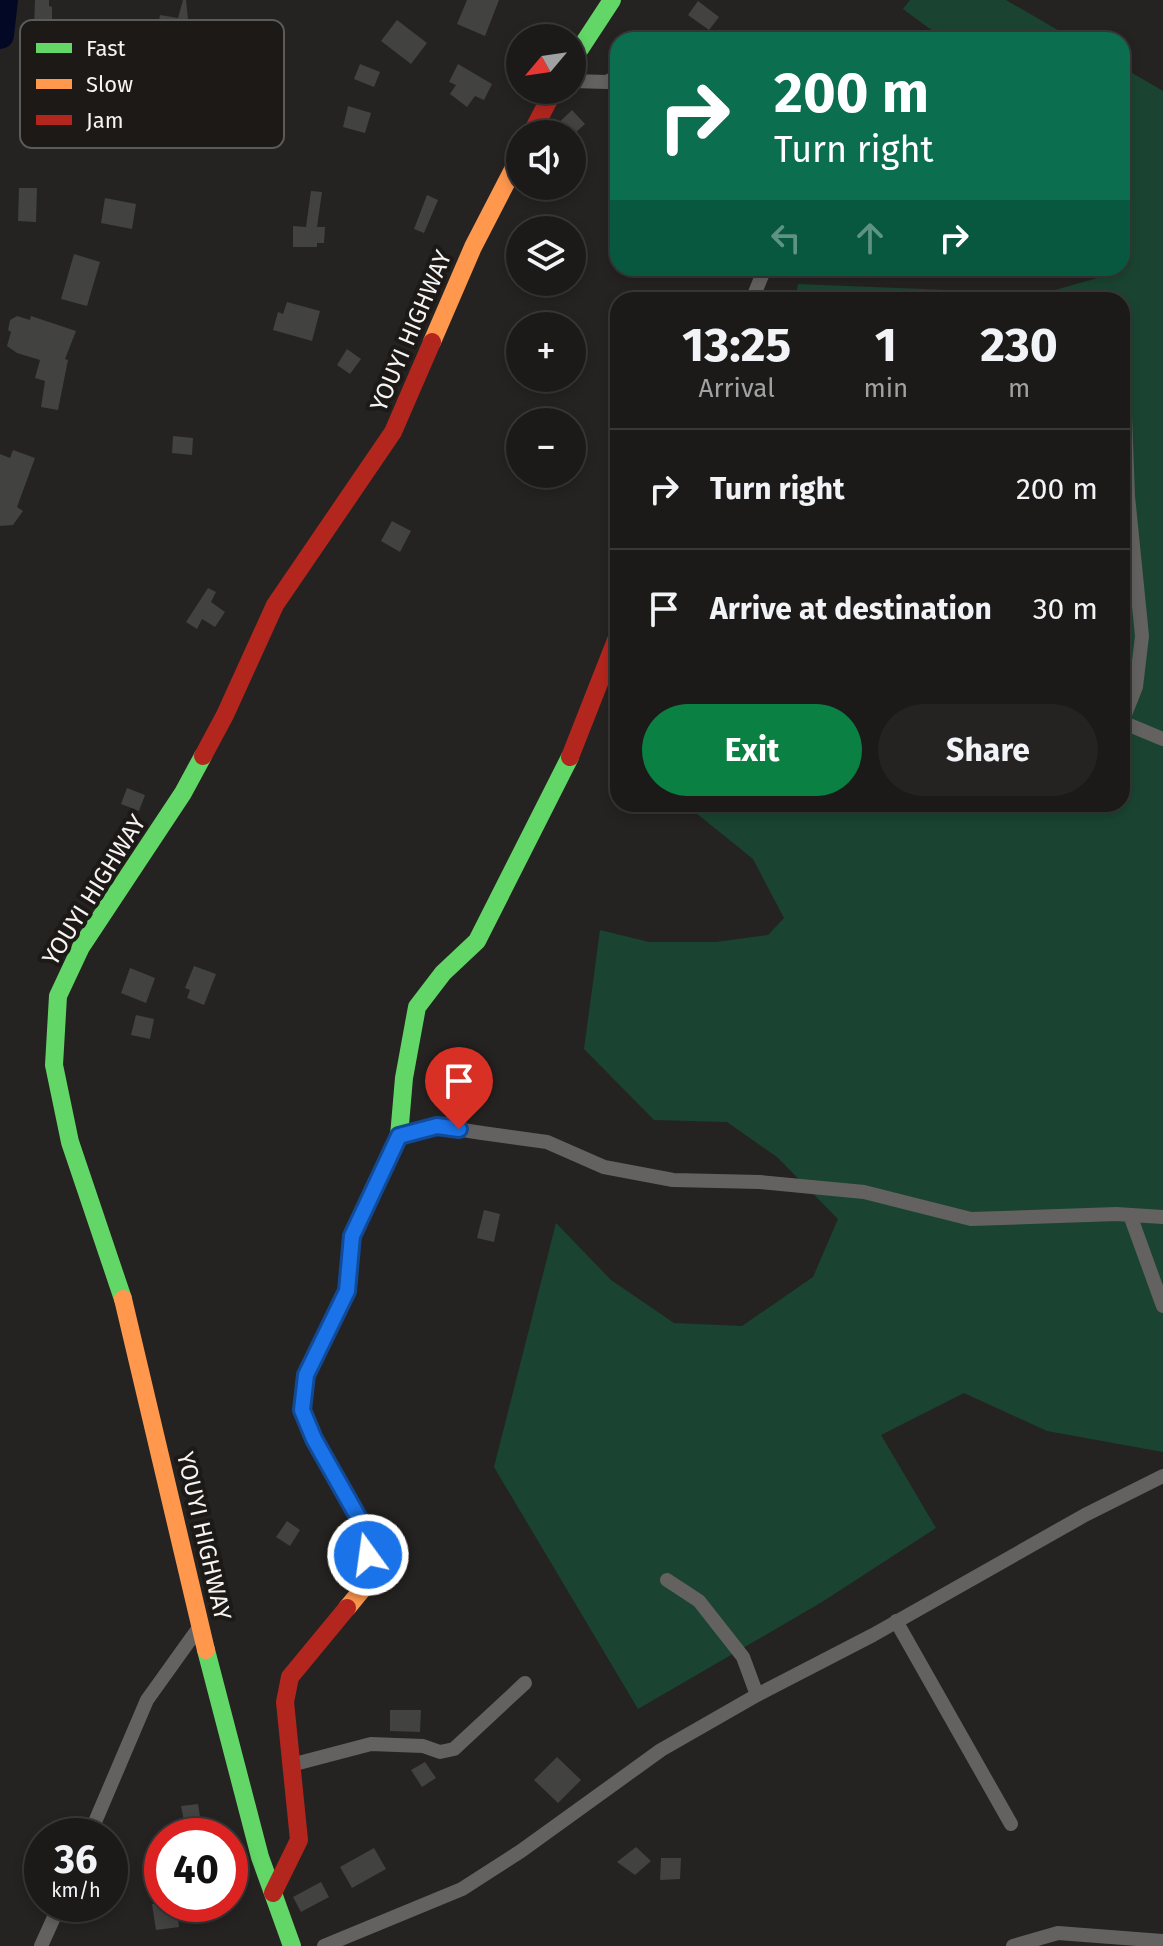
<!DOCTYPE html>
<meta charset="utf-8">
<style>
body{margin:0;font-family:"Fira Sans",sans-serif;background:#242322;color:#f1f3f6;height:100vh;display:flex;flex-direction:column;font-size:30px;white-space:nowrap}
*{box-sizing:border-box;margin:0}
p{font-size:26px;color:#a0a1a2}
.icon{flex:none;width:44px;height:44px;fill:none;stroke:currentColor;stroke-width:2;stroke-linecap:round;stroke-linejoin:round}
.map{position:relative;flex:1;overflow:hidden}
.side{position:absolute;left:610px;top:292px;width:520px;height:520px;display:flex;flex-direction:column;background:#1b1a19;border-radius:24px;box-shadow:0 4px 12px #0003,0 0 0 2px #393838}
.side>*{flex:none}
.top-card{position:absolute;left:610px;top:32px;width:520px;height:244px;border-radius:24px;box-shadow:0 4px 12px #0003,0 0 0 2px #393838;background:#0b6e4f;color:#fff;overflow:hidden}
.needle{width:52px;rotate:241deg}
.fabs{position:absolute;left:506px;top:24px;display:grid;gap:16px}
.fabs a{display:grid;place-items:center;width:80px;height:80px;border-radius:50%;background:#1b1a19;box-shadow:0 4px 12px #0003,0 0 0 2px #393838;font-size:40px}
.speed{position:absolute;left:24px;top:1818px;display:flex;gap:16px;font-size:40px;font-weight:700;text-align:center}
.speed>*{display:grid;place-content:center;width:104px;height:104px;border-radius:50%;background:#1b1a19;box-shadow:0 4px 12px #0003,0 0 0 2px #393838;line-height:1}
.speed small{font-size:20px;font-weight:400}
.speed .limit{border:12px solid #d22;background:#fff;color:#111}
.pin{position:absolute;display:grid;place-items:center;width:68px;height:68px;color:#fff;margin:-82px -34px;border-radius:50% 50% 50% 0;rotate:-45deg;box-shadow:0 0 8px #0007}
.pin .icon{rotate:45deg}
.me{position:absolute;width:88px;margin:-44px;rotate:346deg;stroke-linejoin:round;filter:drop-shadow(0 0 6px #0008)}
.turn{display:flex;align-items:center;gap:28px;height:168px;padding:0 32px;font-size:36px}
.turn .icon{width:104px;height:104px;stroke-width:2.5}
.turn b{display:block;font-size:56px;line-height:68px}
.lanes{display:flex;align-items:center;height:76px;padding:0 32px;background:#0003;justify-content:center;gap:40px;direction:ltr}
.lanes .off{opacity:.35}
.eta{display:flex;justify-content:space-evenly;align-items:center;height:136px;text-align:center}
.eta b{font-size:48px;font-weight:700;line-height:56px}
.primary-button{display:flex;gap:16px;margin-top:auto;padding:16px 32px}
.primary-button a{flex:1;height:92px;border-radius:48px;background:#0b8043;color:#fff;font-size:32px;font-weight:700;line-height:92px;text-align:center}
.primary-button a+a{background:#242322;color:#f1f3f6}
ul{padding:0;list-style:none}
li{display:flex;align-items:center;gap:24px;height:120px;padding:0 32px;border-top:2px solid #393838}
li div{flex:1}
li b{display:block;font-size:30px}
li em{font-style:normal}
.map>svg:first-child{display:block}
.green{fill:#1a4431}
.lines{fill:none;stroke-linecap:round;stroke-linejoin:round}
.river{stroke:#030924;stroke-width:28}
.building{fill:#424241}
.street{stroke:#636261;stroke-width:14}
.fast{stroke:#63d668;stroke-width:18}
.slow{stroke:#ff974d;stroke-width:18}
.jam{stroke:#b3261e;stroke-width:18}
.route-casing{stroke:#114b97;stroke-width:20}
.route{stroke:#1a73e8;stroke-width:14}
.labels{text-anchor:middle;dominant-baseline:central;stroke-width:8;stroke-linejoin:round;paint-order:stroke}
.street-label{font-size:24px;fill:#f6f4f2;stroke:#1c1917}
.key{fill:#1c1917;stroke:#5d5b59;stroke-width:2}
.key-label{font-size:22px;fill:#f6f4f2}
</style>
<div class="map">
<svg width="1163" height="1946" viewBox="0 0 1163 1946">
<rect width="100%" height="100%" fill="#242321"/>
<path class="green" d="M910 0H1006L1075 40H945L903 9Z
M1122 67 1163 91V1452L1047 1431 964 1393 881 1435 936 1528 822 1602 638 1709 494 1467 556 1223 611 1280 674 1323 742 1326 813 1277 838 1219 777 1157 727 1122 654 1120 584 1049 600 930 649 942H716L768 935 784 918 753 859 685 804H1122V300H795L798 284 949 290 1030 297 1101 277V268H1122Z"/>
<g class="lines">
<path class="river" d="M0 35 4 0"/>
</g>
<path class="building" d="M35 0H49V6L52 7V32L59 33 55 51 51 50 48 85 30 84 33 56H38L43 29 34 28Z
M183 0H186L191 48 186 71 174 69 175 63 164 61 166 54 154 52 160 15 178 18Z
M467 0H499L485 36 457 24Z
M698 1 719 17 709 30 688 15Z
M397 20 427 43 411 64 381 41Z
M360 64 380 72 374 87 354 79Z
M458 64 492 84 484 100 475 96 467 107 450 94 456 85 449 82Z
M348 106 371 113 365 133 343 127Z
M572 110 585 124 574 134H547Z
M19 188H37L36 222 18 221Z
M311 191 322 192 317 227H325L324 243H317V247H293V226L306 227Z
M427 195 438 200 424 233 414 229Z
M105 198 136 204 132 229 101 223Z
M74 254 100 262 87 306 61 299Z
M287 302 320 311 312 341 273 330 278 312 283 314Z
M17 316 30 320 31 316 76 331 65 359 68 360 58 410 41 407 45 381 35 378 40 360 17 353 7 346 11 332 8 330 10 320Z
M347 349 361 359 350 374 337 365Z
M173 436 193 438 192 455 172 453Z
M13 450 35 458 17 507 23 511 13 525 0 526V454L10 458Z
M392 521 411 531 400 552 381 541Z
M208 588 216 592 211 602 225 612 215 627 202 619 197 629 186 622Z
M127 788 145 795 139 811 121 804Z
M194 966 216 974 204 1005 187 998 190 990 185 988Z
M130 968 155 978 146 1003 121 993Z
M136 1015 154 1019 150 1039 131 1035Z
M484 1210 500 1214 494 1242 477 1238Z
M287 1521 300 1530 290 1546 276 1537Z
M390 1710H421L420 1732 390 1731Z
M557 1757 581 1780 558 1803 534 1780Z
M425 1762 436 1778 422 1787 411 1770Z
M198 1804 203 1836H187L181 1806Z
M636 1847 651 1861 635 1875 617 1862Z
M374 1848 386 1869 352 1888 340 1867Z
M661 1858H681L680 1879 660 1880Z
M321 1882 329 1897 301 1912 293 1897Z
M152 1904H176L179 1927 156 1930Z"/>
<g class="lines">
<path class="street" d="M572 81 607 82 618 76
M752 300 765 268
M1122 722 1136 687 1142 636 1128 496 1123 362
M1122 722 1163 739
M399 1136 437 1126 482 1133 547 1142 604 1167 673 1180 760 1182 864 1192 971 1219 1116 1214 1163 1217
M1130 1215 1163 1306
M667 1580 699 1601 743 1657 757 1695
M896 1621 1011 1824
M291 1765 371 1744 423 1746 440 1752 454 1749 525 1683
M89 1836 147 1700 200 1626
M41 1946 60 1904
M324 1946 462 1889 521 1851 661 1750 757 1695 873 1635 1085 1515 1163 1476
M1013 1946 1058 1933 1163 1941"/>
<path class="fast" d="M572 61 612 0
M374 1188 399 1136 404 1078 417 1007 443 973 477 941 570 757
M123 1299 70 1142 54 1065 58 996 81 947 183 793 203 756
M206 1650 260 1857 292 1946"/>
<path class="slow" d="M432 342 473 247 520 156
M123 1299 206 1650
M347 1608 370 1580 366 1531 314 1439 302 1410 306 1375 347 1291 352 1236 374 1188"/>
<path class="jam" d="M531 134 554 90
M203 756 225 715 275 605 393 432 432 342
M570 757 618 635
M273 1893 299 1840 285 1702 290 1677 347 1608"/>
</g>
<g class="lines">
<g class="route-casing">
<path id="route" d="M368 1555 366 1531 314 1439 302 1410 306 1375 347 1291 352 1236 399 1136 437 1126 459 1129"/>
</g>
<use href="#route" class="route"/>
</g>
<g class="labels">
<g class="street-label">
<text transform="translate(411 331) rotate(-67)">YOUYI HIGHWAY</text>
<text transform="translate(94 890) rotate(-58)">YOUYI HIGHWAY</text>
<text transform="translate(204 1536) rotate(77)">YOUYI HIGHWAY</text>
</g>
</g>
<rect x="20" y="20" width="264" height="128" rx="12" class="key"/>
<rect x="36" y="43" width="36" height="10" fill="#63d668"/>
<rect x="36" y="79" width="36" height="10" fill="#ff974d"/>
<rect x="36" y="115" width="36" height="10" fill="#b3261e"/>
<g class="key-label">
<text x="86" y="56">Fast</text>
<text x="86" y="92">Slow</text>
<text x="86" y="128">Jam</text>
</g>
</svg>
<div class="fabs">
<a><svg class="needle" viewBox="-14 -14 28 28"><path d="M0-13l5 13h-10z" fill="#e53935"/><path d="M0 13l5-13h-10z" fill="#a0a1a2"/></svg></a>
<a><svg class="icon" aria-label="sound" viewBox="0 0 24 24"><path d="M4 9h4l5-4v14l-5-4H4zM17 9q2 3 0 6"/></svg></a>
<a><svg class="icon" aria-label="layers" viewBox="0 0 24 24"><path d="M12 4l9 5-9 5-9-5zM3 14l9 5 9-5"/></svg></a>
<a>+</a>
<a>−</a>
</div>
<div class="speed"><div>36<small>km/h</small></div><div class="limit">40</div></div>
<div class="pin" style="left:459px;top:1129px;background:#d93025"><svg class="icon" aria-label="arrive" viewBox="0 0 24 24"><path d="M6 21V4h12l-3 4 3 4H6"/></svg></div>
<svg class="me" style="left:368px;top:1555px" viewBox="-20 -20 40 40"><circle r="17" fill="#1a73e8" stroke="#fff" stroke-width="3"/><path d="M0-11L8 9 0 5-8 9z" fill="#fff"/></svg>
<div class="top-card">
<div class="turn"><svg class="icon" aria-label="right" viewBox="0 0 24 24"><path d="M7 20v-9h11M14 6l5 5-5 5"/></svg><div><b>200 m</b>Turn right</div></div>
<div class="lanes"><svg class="icon off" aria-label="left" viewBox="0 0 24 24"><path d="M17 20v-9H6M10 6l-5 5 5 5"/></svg><svg class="icon off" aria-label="ahead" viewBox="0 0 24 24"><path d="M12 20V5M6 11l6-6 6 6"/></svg><svg class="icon" aria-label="right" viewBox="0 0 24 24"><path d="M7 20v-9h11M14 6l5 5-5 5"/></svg></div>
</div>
<section class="side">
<div class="eta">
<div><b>13:25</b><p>Arrival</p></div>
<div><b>1</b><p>min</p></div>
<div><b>230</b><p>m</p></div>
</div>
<ul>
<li><svg class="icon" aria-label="right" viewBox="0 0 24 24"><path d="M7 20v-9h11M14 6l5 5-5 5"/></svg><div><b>Turn right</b></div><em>200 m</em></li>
<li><svg class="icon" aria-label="arrive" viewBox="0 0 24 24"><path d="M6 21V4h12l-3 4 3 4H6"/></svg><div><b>Arrive at destination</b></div><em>30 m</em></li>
</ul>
<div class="primary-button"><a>Exit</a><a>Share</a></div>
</section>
</div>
